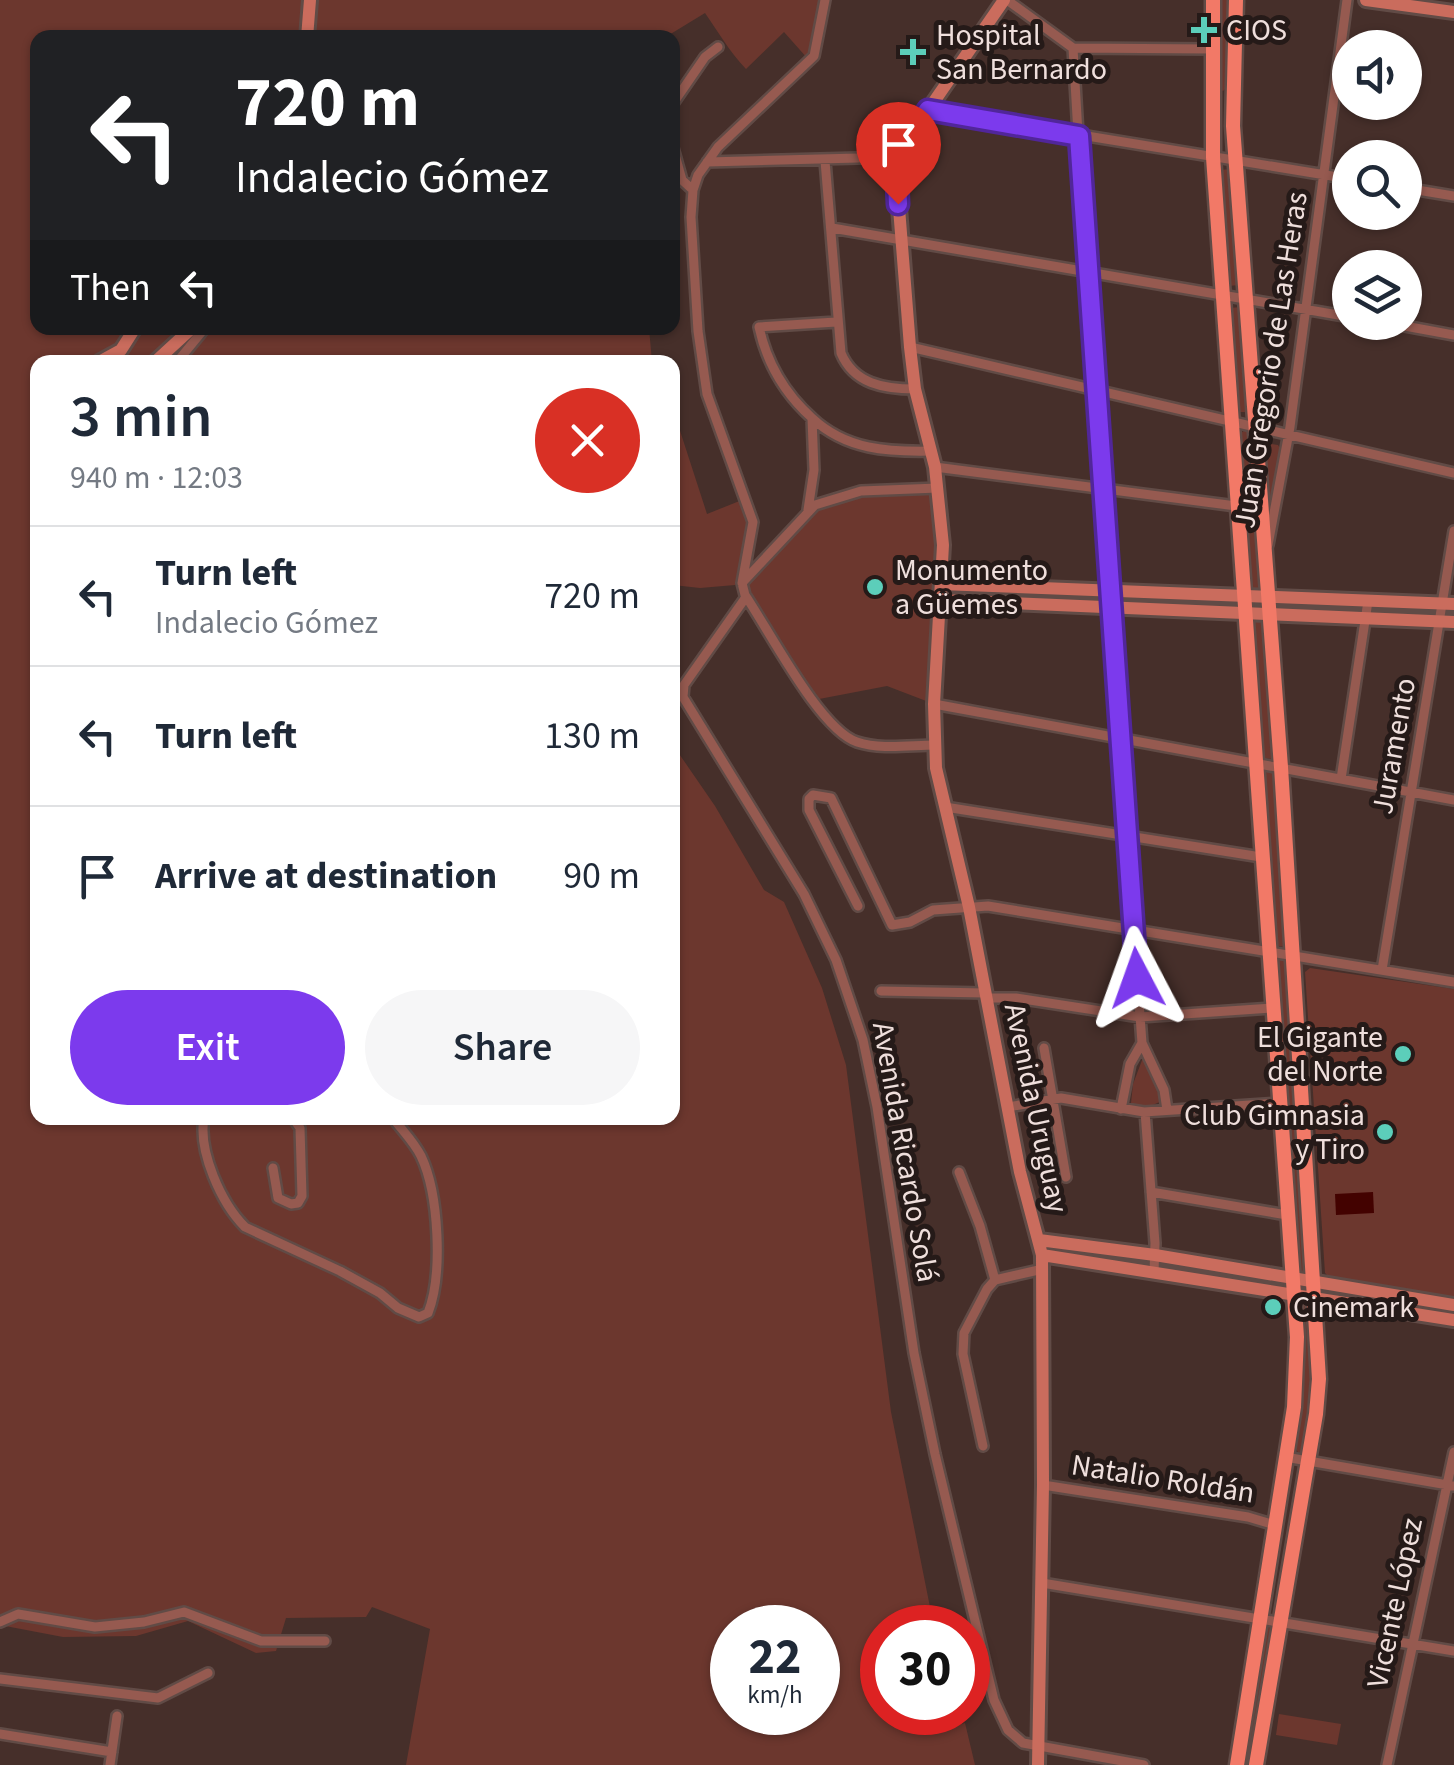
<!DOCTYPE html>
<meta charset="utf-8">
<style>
body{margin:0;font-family:"Source Sans 3",sans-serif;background:#f6f6f7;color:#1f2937;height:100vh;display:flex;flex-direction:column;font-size:38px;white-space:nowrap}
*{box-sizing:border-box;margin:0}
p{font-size:32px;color:#747a83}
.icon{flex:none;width:55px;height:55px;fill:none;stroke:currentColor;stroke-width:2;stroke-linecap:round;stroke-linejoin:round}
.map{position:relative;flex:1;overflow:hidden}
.sheet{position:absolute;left:30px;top:355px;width:650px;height:770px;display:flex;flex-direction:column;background:#fff;border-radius:20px;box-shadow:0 2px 8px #0004}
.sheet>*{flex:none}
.guide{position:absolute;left:30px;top:30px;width:650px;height:305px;border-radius:20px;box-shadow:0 2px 8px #0004;background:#202124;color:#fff;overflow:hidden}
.buttons{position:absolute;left:1332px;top:30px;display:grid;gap:20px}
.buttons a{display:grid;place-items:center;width:90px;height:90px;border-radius:50%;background:#fff;box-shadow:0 2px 8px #0004;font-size:50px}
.speed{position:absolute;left:710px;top:1605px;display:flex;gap:20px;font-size:50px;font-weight:700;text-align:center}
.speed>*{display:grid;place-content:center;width:130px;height:130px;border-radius:50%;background:#fff;box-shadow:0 2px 8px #0004;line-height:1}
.speed small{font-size:25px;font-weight:400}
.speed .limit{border:15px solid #d22;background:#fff;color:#111}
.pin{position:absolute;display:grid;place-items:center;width:85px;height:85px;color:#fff;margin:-102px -42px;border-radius:50% 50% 50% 0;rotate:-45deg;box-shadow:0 0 10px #0007}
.pin .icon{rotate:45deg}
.me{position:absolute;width:110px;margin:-55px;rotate:356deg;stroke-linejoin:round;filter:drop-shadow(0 0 8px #0008)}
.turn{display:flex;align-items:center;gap:35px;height:210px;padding:0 40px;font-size:45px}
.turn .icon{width:130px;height:130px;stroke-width:2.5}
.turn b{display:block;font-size:70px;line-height:85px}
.then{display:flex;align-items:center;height:95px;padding:0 40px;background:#0003;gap:20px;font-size:38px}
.round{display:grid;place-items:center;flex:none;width:105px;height:105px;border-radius:52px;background:#f6f6f7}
.head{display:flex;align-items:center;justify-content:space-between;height:170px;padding:0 40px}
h1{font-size:60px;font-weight:600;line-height:75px}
.action{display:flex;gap:20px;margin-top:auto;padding:20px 40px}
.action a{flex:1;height:115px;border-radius:60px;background:#7c3aed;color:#fff;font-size:40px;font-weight:600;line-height:115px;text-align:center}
.action a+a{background:#f6f6f7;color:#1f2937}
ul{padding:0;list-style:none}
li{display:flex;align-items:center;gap:30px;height:140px;padding:0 40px;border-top:2px solid #e0e1e3}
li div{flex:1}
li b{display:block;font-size:38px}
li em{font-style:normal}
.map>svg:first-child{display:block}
.green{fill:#6c372e;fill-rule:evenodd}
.water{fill:#430200}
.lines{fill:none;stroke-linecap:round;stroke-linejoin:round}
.street-casing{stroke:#614b46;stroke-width:14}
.secondary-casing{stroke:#614b46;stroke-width:18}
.primary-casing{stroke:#614b46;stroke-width:19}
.street{stroke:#965a50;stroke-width:9}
.secondary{stroke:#ca6c5d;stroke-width:12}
.primary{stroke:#f27967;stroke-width:14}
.route-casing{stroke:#51269a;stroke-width:25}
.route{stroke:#7c3aed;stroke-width:18}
.poi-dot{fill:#5cceba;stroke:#251a18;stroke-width:4}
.labels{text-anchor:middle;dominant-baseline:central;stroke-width:10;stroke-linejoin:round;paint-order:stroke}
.poi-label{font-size:30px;fill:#efdfdc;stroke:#251a18;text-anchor:start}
.street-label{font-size:30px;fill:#efdfdc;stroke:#251a18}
</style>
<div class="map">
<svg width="1454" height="1765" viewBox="0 0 1454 1765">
<rect width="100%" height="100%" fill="#462f2a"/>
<path class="green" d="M0 0H823L820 27 808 59 784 32 746 69C729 51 719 33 705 13L664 38H38V328H649L652 362H38V1118H672L673 745 715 806 764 890 784 902 822 988 846 1065 891 1412 934 1627 882 1628V1712L945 1713 948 1728 965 1723 975 1765H406L430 1629 372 1607 366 1617 286 1618 276 1651 256 1653 188 1621 136 1636 63 1637 0 1625ZM732 1628H818V1712H732Z
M1218 0H1228L1229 85 1223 91 1218 88Z
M1232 169 1240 285 1228 286 1219 170Z
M1242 307 1248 412H1235L1229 308Z
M672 406 707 514 742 500 749 523 735 585 700 588 673 585Z
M1245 430 1251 435 1262 588 1260 590H1250L1238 435Z
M1266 443 1278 445 1281 450 1272 505 1268 502 1264 446Z
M938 488 943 548 934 704 887 686 814 700 745 587 748 580 808 510 837 496Z
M1254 620 1266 623 1275 755 1272 759 1262 758 1251 623Z
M1264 770 1276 774 1287 945 1284 947 1274 945 1261 772Z
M1281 959 1286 961 1296 1114 1292 1115 1285 1111 1276 960Z
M1310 968 1454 989V1299L1331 1279 1325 1273 1305 972Z
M1144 1055 1162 1091V1101L1148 1107 1131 1103 1133 1084Z
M1298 1119 1308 1277 1300 1273 1297 1226 1292 1220 1287 1121Z
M1302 1301 1310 1303C1314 1354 1313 1401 1304 1451L1299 1455 1295 1446Z
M1269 1627 1273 1629 1254 1765H1241L1265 1628Z
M1279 1714 1341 1724 1337 1745 1276 1735Z"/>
<path class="water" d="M1373 1192 1374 1213 1336 1215 1335 1194Z"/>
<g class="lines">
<g class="street-casing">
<path id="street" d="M825 0 814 56 718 147 698 175 693 190 691 217 698 331 707 394 753 522 742 583 745 595C769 630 820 730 857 742 881 750 911 745 935 745
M1007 0 1073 48 1211 49
M1073 48 1086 271 1142 1043 1164 1090 1167 1110
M672 105 705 57 718 47
M928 110 1350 179
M672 144 682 180 693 190
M825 161 841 353C854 384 884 389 915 389
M707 162 896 157
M1405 188 1454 196
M832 228 1350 317
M1383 322 1454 335
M910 347 1454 473
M177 362 205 328
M812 418C846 450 888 452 932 451
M935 467 1236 506
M808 510 814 470 812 418C784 393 767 364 759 327L836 322
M1268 545 1290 427 1347 0
M742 583 815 505 861 491 938 488
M746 597 684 685 683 697 804 894 836 960 863 1040 877 1107 914 1353 935 1454 994 1700 1008 1730 1023 1743 1144 1765
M934 704 1454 800
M1341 779 1368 601
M945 807 1261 857
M858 906 809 810V799L813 795 831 798 892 925 910 922 933 910 988 906 1454 982
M1382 970 1454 531
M881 991 985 993
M987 998H1016L1140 1017 1273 1008
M1044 1048 1066 1177
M1008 1107 1061 1098 1144 1112 1280 1103
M1121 1109 1130 1064 1142 1043
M1145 1112 1155 1243 1154 1273
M204 1118C198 1151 221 1203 245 1227L340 1271 380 1293 398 1308 419 1317 428 1313C443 1275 439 1194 421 1156 414 1142 402 1130 393 1118
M273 1168 278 1198 291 1204 298 1203 302 1196 300 1128 293 1118
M959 1172 980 1226 995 1280
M1151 1192 1287 1215
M983 1446 963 1354 964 1333 987 1289 995 1280 1043 1269
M1285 1457 1454 1486
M1043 1485 1248 1517 1275 1525
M1042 1583 1454 1651
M0 1622 18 1614 95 1627 144 1622 184 1612 261 1641H325
M0 1679 158 1698 208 1673
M0 1734 112 1752
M110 1765 117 1716
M1387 1765 1454 1452"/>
</g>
<g class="secondary-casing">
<path id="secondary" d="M1004 0 900 151 896 170 910 347 915 389 935 467 943 545 934 704 936 768 969 907 1020 1172 1042 1255 1043 1485 1038 1765
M1366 0 1454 12
M307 38 310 0
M99 362 121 350 135 328
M155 362 192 328
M941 584 1454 604
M940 600 1454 622
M1039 1240 1155 1255 1454 1305
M1042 1255 1454 1320"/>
</g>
<g class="primary-casing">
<path id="primary" d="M1213 0V157L1297 1337 1294 1407 1237 1765
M1236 0 1233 126 1281 767 1319 1379 1316 1414 1256 1765"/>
</g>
<use href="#street" class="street"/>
<use href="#secondary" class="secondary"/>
<use href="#primary" class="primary"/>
</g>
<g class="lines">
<g class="route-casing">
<path id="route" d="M898 204 896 157 928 110 1079 136 1137 978"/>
</g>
<use href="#route" class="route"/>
</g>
<g class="poi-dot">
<path d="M1199 15h10v10h10v10h-10v10h-10v-10h-10v-10h10z"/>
<path d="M908 37h10v10h10v10h-10v10h-10v-10h-10v-10h10z"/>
<circle cx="875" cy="587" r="10"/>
<circle cx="1403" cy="1054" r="10"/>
<circle cx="1385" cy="1132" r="10"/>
<circle cx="1273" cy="1307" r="10"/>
</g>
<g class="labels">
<g class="poi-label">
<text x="1226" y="30">CIOS</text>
<text x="936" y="35">Hospital<tspan x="936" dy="34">San Bernardo</tspan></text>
<text x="895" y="570">Monumento<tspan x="895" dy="34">a Güemes</tspan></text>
<text x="1383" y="1037" text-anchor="end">El Gigante<tspan x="1383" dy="34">del Norte</tspan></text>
<text x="1365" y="1115" text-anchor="end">Club Gimnasia<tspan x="1365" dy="34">y Tiro</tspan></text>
<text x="1293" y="1307">Cinemark</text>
</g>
<g class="street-label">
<text transform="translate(1271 360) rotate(-81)">Juan Gregorio de Las Heras</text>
<text transform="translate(1394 746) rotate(-80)">Juramento</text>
<text transform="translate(1036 1108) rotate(78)">Avenida Uruguay</text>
<text transform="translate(905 1152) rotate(80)">Avenida Ricardo Solá</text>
<text transform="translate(1163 1479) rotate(9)">Natalio Roldán</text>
<text transform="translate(1395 1603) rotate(-78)">Vicente López</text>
</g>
</g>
</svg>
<div class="buttons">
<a><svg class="icon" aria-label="sound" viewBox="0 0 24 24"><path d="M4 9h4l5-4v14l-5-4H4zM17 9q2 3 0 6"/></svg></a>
<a><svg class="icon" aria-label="search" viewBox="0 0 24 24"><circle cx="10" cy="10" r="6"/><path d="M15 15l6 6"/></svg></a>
<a><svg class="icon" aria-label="layers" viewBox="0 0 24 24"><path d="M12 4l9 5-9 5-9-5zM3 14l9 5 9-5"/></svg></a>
</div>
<div class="speed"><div>22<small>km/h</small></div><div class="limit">30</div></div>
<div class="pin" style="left:898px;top:204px;background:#d93025"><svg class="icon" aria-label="arrive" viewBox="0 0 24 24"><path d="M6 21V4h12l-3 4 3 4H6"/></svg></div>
<svg class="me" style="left:1137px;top:978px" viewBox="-20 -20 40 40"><path d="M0-17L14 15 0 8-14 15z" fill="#7c3aed" stroke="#fff" stroke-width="4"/></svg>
<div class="guide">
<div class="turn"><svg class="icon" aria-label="left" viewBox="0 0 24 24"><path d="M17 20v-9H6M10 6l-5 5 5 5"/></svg><div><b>720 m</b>Indalecio Gómez</div></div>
<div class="then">Then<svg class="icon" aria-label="left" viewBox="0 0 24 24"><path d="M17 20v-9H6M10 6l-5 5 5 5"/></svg></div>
</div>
<section class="sheet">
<div class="head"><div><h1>3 min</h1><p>940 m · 12:03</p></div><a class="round" style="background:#d93025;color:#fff"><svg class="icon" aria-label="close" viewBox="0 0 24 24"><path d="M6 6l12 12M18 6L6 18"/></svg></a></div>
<ul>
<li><svg class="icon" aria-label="left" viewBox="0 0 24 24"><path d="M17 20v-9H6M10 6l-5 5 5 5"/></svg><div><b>Turn left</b><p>Indalecio Gómez</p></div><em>720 m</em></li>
<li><svg class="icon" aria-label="left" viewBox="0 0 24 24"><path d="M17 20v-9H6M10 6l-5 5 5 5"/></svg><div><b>Turn left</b></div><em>130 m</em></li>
<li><svg class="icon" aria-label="arrive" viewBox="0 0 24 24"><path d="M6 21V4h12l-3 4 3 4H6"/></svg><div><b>Arrive at destination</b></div><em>90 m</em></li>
</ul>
<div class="action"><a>Exit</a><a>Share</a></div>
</section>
</div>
